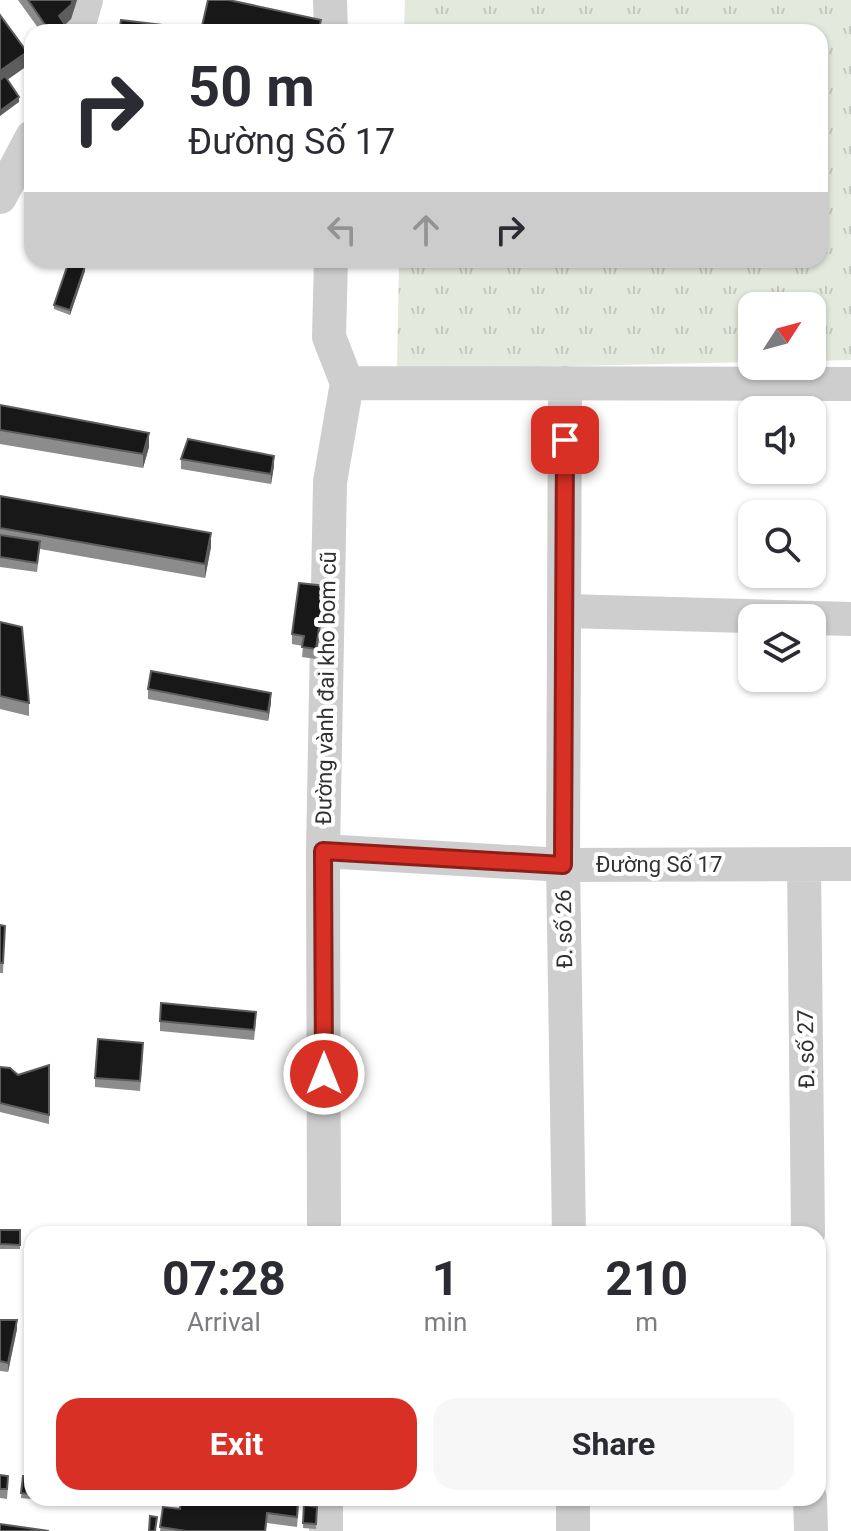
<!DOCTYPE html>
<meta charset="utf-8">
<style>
body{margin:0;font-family:Roboto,sans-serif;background:#f7f7f7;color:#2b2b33;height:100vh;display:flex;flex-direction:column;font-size:30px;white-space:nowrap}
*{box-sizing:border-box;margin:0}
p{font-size:26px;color:#7c7c81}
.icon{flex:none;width:44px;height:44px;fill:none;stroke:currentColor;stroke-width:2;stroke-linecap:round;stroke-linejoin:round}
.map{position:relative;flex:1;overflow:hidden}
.side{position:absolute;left:24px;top:1226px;width:802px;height:280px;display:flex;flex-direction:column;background:#fff;border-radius:24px;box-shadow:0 2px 6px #0004}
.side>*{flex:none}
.hud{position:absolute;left:24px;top:24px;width:804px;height:244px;border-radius:24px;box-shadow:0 2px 6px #0004;background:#fff;color:#2b2b33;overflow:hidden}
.needle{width:52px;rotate:54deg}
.controls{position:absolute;left:738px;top:292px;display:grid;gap:16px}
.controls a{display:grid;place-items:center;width:88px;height:88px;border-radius:16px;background:#fff;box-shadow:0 2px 6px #0004;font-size:40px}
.pin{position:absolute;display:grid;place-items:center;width:68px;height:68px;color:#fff;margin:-34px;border-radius:16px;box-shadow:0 4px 12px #0006}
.me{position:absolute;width:88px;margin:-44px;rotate:0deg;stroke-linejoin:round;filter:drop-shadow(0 0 6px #0008)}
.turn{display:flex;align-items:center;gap:28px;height:168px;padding:0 32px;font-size:36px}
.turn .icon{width:104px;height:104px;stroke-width:2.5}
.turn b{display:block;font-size:56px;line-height:68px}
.lanes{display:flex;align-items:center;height:76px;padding:0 32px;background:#0003;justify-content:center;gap:40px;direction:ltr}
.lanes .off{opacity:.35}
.eta{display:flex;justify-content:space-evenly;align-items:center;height:136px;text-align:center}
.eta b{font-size:48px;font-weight:700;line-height:56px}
.cta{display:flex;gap:16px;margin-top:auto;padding:16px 32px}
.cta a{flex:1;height:92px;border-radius:24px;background:#d93025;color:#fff;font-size:32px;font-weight:700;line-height:92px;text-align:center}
.cta a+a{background:#f7f7f7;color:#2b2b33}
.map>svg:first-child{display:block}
.grass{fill:url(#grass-tufts)}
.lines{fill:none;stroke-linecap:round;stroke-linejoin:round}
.minor{stroke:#cecece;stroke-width:34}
.wall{fill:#8c8c8c}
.shaded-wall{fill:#5d5d5d}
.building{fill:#181818;stroke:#5d5d5d;stroke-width:2}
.route-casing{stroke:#8d1f18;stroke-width:20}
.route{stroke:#d93025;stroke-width:14}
.labels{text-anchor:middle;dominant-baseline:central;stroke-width:8;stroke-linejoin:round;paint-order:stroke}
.street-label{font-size:22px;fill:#313131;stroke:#fff}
</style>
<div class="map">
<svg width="851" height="1531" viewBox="0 0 851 1531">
<defs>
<pattern id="grass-tufts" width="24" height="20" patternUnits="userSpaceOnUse" patternTransform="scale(2)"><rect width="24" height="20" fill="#e4e9de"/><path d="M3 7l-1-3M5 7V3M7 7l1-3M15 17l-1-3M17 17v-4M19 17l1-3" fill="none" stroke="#c4c8bf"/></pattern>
</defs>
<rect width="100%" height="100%" fill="#fff"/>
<path class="grass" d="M405 0H851V360L812 361V306H752V362L397 370 399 260H820V32H404Z"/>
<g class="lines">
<path class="minor" d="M330 0 331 32
M77 32 86 0
M0 197 32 137
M331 260 329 337 347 383
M347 383 851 384
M565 383 563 865 569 1234
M566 611 851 619
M323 851 563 865 851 864
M804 864 808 1234
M324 1234 323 851 330 482 347 383
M326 1498V1531
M573 1498V1531
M810 1498 811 1531"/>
</g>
<path class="wall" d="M18 0H77L71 19 65 25 66 32H41Z
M202 26 321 32H202Z
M53 260H81L80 264 85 271 70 315 54 309V305L68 265Z
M0 405 149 447 143 468 0 444Z
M181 459 274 466 271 484 181 469Z
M0 496 211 547 205 578 40 549 37 572 0 567Z
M325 596 316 659 302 657 303 646 292 644V634Z
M0 622 29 703V716L0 709Z
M148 689 271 703 268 721 148 699Z
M0 925 5 926 3 973H0Z
M160 1021 256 1022 254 1040 160 1031Z
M143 1053 140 1091 95 1087V1078Z
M49 1065V1124L0 1112V1067L18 1075Z
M0 1230H20V1249H0Z
M0 1320 17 1329 8 1372 0 1371Z
M0 1475 8 1486 7 1499 0 1498Z
M23 1476 32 1477V1498H70L69 1503 21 1498Z
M299 1504 297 1527 267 1523 266 1531H160L163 1507 180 1509Z
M304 1505 317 1507 316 1529 303 1528Z"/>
<path class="shaded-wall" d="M73 0H77L71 19 59 30V16Z
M66 26V32H56Z
M27 52V66L0 85V71Z
M19 97V102L0 116V111Z
M85 266V271L70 315V310Z
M149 433V447L143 468V454Z
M274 456V466L271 484V474Z
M211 533V547L205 578V564Z
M325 586V596L316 659V649Z
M271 693V703L268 721V712Z
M17 1320V1329L8 1372V1363Z"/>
<path class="building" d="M28 0H73L71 5 59 16 66 26 56 32H50Z
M208 0H229L321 20 318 32H228L202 26Z
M0 15 27 52 0 71Z
M121 20 172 26 170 32H119Z
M5 76 19 97 0 111V80Z
M67 260H79L78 264 85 266 70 310 54 305 69 261Z
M0 405 149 433 143 454 0 430Z
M188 439 274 456 271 474 181 459Z
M0 496 211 533 205 564 0 528Z
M0 535 40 541 37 563 0 557Z
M299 583 325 586 316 649 302 647 304 636 292 634Z
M0 622 22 627 29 703 0 696Z
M151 671 271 693 268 712 148 689Z
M0 925 5 926 3 963H0Z
M161 1003 256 1012 254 1030 160 1021Z
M98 1039 143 1043 140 1081 95 1078Z
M49 1065V1115L0 1103V1067L10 1068 18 1075Z
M0 1230H20V1245L0 1244Z
M0 1320H17L8 1363 0 1361Z
M0 1475 8 1476 7 1489H0Z
M23 1476 32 1477V1494L21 1493Z
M181 1498H298L297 1517 267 1513 265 1531H186L160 1527 163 1507 180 1509Z
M304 1505 317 1507 316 1524 303 1523Z
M150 1516 157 1517 155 1531H149Z
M0 1524 49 1531H0Z"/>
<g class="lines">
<g class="route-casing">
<path id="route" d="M324 1074 323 851 563 865 565 440"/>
</g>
<use href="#route" class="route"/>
</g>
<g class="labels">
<g class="street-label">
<text transform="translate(326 688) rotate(-89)">Đường vành đai kho bom cũ</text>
<text x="659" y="864">Đường Số 17</text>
<text transform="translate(564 929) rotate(-91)">Đ. số 26</text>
<text transform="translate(806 1049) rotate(-91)">Đ. số 27</text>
</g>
</g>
</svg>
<div class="controls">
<a><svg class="needle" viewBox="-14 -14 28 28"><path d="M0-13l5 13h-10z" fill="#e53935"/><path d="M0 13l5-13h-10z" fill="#7c7c81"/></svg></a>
<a><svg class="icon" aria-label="sound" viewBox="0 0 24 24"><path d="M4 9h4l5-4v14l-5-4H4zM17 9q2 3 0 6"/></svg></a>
<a><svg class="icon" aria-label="search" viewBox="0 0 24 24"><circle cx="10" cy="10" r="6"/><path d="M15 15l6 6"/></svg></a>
<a><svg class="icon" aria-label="layers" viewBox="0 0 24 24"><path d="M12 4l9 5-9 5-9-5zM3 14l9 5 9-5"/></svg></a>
</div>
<div class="pin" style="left:565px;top:440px;background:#d93025"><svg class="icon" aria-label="arrive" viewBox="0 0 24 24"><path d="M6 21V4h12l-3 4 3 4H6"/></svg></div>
<svg class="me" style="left:324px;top:1074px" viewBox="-20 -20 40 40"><circle r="17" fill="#d93025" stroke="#fff" stroke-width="3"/><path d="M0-11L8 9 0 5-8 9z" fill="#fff"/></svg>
<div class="hud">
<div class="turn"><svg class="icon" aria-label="right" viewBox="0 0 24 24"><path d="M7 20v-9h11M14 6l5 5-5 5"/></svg><div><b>50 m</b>Đường Số 17</div></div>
<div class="lanes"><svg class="icon off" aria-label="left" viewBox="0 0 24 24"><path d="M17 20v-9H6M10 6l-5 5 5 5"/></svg><svg class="icon off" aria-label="ahead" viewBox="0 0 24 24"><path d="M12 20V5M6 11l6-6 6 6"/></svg><svg class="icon" aria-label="right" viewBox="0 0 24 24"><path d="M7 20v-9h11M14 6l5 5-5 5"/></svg></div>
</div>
<section class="side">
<div class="eta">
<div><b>07:28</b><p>Arrival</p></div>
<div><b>1</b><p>min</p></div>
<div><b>210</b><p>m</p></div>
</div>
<div class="cta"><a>Exit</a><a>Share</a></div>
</section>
</div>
